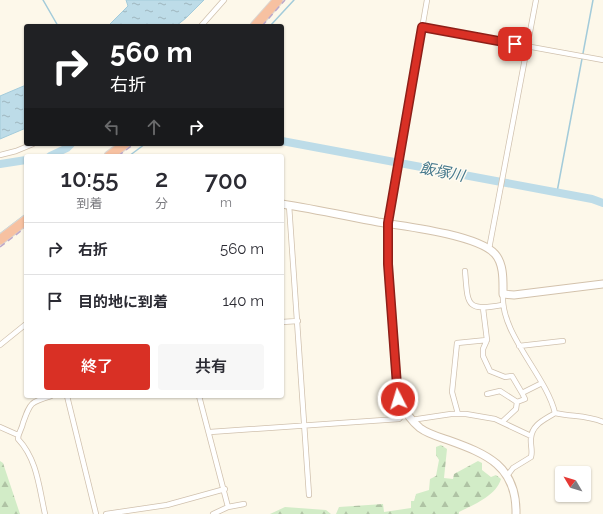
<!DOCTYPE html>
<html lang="ja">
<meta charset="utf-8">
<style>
body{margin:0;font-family:Raleway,"Noto Sans JP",sans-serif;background:#f7f7f7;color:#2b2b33;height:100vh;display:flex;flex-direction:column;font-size:15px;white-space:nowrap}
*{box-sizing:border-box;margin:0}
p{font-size:13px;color:#7c7c81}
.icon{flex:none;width:22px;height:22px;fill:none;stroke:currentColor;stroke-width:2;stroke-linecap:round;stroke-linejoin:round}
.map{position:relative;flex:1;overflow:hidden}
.drawer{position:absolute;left:24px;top:154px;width:260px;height:244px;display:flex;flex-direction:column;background:#fff;border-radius:4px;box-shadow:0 1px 3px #0004}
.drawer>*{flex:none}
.hud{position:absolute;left:24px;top:24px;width:260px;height:122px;border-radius:4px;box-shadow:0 1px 3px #0004;background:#202124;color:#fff;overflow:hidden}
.needle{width:26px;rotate:308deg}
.tools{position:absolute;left:555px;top:466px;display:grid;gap:8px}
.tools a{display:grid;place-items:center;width:36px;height:36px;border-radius:4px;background:#fff;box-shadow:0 1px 3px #0004;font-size:20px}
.pin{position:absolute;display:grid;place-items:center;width:34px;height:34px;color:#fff;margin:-17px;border-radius:8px;box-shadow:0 2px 6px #0006}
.me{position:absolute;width:44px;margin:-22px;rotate:355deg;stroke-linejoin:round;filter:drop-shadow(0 0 3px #0008)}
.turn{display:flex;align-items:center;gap:14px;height:84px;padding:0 20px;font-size:18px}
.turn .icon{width:52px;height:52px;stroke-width:2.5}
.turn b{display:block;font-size:28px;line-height:34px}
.lanes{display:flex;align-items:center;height:38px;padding:0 20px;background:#0003;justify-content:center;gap:20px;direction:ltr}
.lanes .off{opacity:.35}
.eta{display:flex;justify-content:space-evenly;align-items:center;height:68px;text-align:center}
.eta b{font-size:24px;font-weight:600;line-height:28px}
.button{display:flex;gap:8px;margin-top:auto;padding:8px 20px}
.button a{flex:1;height:46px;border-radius:4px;background:#d93025;color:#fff;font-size:16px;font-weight:600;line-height:46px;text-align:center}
.button a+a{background:#f7f7f7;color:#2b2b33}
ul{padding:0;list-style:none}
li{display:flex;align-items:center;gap:12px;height:52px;padding:0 20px;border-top:1px solid #e1e1e2}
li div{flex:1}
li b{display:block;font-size:15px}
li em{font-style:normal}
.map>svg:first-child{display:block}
.forest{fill:url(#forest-firs)}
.water{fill:url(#water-ripples);stroke:#a3cbda}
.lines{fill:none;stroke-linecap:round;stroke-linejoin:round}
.stream{stroke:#a3cbda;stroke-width:1.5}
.river{stroke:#bddce8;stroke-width:8}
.street-casing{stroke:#d0c1ae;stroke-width:6}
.secondary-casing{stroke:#d3c2ac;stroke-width:9}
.highway-casing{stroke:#dcd6d0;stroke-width:11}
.street{stroke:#fff;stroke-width:4.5}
.secondary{stroke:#fff;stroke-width:7}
.highway{stroke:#f7c1a1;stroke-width:9}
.rail{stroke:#bda7c8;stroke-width:1.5;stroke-dasharray:6 4;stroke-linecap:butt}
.route-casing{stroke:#8d1f18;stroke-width:10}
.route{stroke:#d93025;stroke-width:7}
.labels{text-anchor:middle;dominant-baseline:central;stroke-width:3;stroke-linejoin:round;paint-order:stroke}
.water-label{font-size:15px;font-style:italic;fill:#45788c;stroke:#fffbf1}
</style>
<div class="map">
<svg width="603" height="514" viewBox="0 0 603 514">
<defs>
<pattern id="forest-firs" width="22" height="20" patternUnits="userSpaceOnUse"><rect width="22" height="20" fill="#d2ecc7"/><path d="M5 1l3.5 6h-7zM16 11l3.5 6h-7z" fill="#afc3a4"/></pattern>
<pattern id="water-ripples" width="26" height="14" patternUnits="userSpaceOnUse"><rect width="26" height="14" fill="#bddce8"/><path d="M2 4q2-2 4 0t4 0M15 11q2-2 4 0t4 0" fill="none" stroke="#9eb6be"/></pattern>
</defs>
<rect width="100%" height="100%" fill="#fdf8ea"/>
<path class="forest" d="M441 445 447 449 444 478 453 479 454 474 478 461 482 463V470L491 477 496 475 501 479C496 496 473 505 459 512V514H336L339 507 383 504 384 512 411 508V501H414L416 494 429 490 430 479 436 476 439 460 436 455V447Z
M0 461 3 463 20 514H0Z
M285 507 326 510 331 514H270Z"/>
<path class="water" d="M126 0H204L186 18 176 26H108L128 6Z
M26 85V128L0 139V96Z"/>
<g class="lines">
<path class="stream" d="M43 0 58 26
M270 26 294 0
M129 156 145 144
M557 192 593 0
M0 234 26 214"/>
<path class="river" d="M282 141 592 199 603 203
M50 156 67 148 71 144
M0 164 26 160"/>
<g class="street-casing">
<path id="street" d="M201 26 224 0
M422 27 603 60
M0 155 16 151 33 144
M289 205 309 495
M388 223 427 0
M489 249 536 0
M465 271C468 304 465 312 502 305
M503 294C500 334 546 375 555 413
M282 322 298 321
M487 340 483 349V356L490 371 505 377 512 376 522 393
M0 345 26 324
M519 346 563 341
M487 394 500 391 517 402 516 409 502 422
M67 396 96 514
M199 396 228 507 244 504
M517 402 525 399 522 393 542 383
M458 414 452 392 457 343 487 340 483 308
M411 420 451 414H466L495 419 531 436
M0 427 18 435
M210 432 399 419 405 412
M507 476 513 468 531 457C533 451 530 444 531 438 532 424 546 419 555 413 573 417 586 415 603 422
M45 514C39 487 37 459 18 439 18 433 22 429 23 423 30 403 30 402 51 396
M106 514 167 505 225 489
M213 514 228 507"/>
</g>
<g class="secondary-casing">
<path id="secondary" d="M282 204C314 209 346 216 378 222 404 226 478 235 495 254 504 264 503 281 503 294L514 295 603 284
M388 223V264L398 399C404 410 410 420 420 428 428 434 439 437 448 440 487 454 517 466 516 514"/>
</g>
<g class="highway-casing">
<path id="highway" d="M255 26 278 0
M109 156 125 144
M0 240 26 220"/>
</g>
<use href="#street" class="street"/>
<use href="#secondary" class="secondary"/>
<use href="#highway" class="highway"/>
<path class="rail" d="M262 26 285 0
M118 156 134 144
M0 247 26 227"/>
</g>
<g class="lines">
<g class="route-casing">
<path id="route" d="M398 399 388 264V223L422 27 515 44"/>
</g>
<use href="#route" class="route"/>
</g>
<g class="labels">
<g class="water-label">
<text transform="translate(442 172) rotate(11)">飯塚川</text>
</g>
</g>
</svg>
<div class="tools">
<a><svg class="needle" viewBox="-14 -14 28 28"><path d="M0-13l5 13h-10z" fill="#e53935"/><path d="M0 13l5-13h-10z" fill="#7c7c81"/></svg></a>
</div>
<div class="pin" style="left:515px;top:44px;background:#d93025"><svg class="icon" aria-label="arrive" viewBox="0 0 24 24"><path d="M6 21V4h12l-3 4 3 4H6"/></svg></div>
<svg class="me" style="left:398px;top:399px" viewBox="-20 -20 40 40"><circle r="17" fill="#d93025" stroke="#fff" stroke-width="3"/><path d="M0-11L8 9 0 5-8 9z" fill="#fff"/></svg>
<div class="hud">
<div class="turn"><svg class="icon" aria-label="right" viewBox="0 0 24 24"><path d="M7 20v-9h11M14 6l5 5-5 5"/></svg><div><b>560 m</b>右折</div></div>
<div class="lanes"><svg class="icon off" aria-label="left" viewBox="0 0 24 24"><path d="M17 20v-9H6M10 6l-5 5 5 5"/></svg><svg class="icon off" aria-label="ahead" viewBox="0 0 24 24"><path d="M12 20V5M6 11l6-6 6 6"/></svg><svg class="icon" aria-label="right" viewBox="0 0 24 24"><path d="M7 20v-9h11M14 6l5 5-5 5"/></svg></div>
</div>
<section class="drawer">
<div class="eta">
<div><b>10:55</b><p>到着</p></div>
<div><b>2</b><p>分</p></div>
<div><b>700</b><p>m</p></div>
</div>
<ul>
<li><svg class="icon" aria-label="right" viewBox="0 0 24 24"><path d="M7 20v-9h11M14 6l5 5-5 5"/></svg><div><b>右折</b></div><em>560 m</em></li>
<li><svg class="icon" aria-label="arrive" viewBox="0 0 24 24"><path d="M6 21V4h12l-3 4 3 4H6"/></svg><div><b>目的地に到着</b></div><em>140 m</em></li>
</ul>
<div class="button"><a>終了</a><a>共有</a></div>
</section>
</div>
